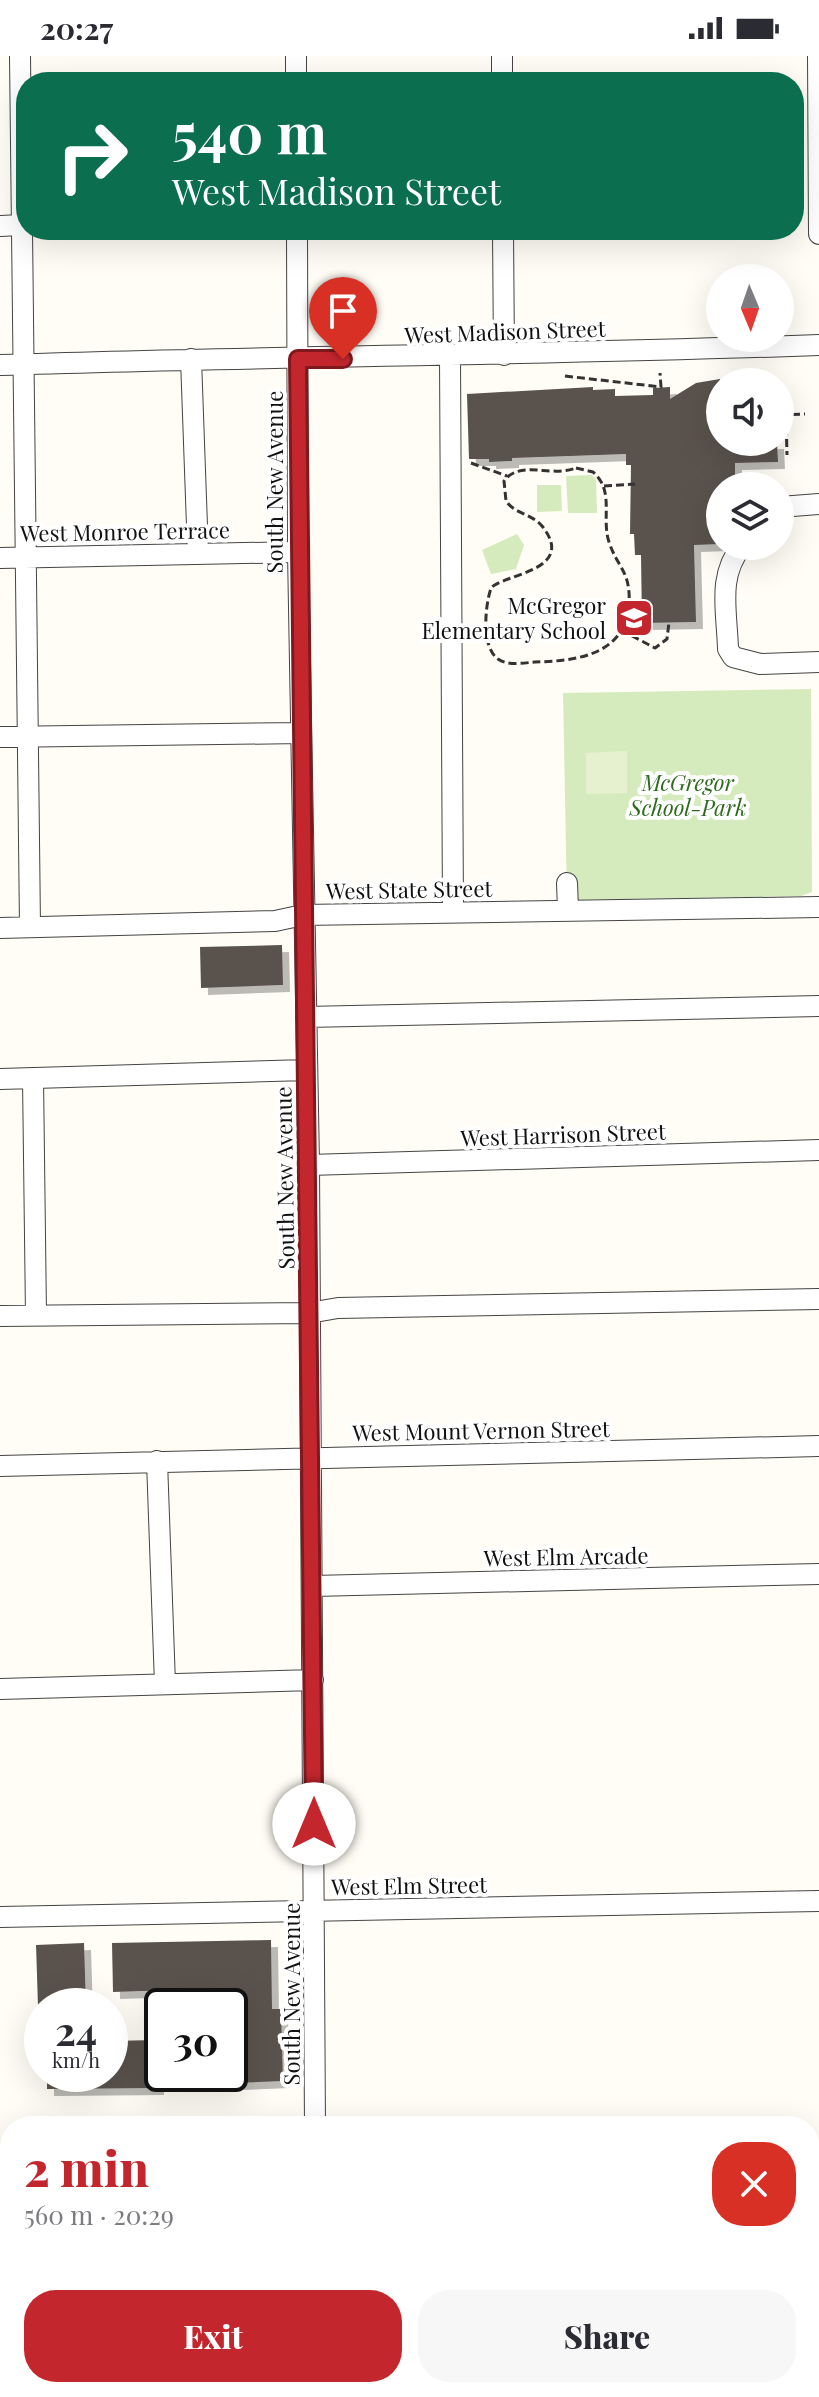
<!DOCTYPE html>
<meta charset="utf-8">
<style>
body{margin:0;font-family:"Playfair Display",serif;background:#f7f7f7;color:#2b2b33;height:100vh;display:flex;flex-direction:column;font-size:30px;white-space:nowrap}
*{box-sizing:border-box;margin:0}
p{font-size:26px;color:#7c7c81}
.icon{flex:none;width:44px;height:44px;fill:none;stroke:currentColor;stroke-width:2;stroke-linecap:round;stroke-linejoin:round}
.map{position:relative;flex:1;overflow:hidden}
.panel{position:absolute;left:0px;top:2060px;width:820px;height:282px;display:flex;flex-direction:column;background:#fff;border-radius:32px 32px 0 0;box-shadow:0 8px 32px #0002}
.panel>*{flex:none}
.banner{position:absolute;left:16px;top:16px;width:788px;height:168px;border-radius:32px;box-shadow:0 8px 32px #0002;background:#0b6e4f;color:#fff;overflow:hidden}
.needle{width:52px;rotate:178deg}
.fabs{position:absolute;left:706px;top:208px;display:grid;gap:16px}
.fabs a{display:grid;place-items:center;width:88px;height:88px;border-radius:50%;background:#fff;box-shadow:0 8px 32px #0002;font-size:40px}
.speed{position:absolute;left:24px;top:1932px;display:flex;gap:16px;font-size:40px;font-weight:700;text-align:center}
.speed>*{display:grid;place-content:center;width:104px;height:104px;border-radius:50%;background:#fff;box-shadow:0 8px 32px #0002;line-height:1}
.speed small{font-size:20px;font-weight:400}
.speed .limit{border:4px solid #111;border-radius:12px;background:#fff;color:#111}
.pin{position:absolute;display:grid;place-items:center;width:68px;height:68px;color:#fff;margin:-82px -34px;border-radius:50% 50% 50% 0;rotate:-45deg;box-shadow:0 0 8px #0007}
.pin .icon{rotate:45deg}
.me{position:absolute;width:88px;margin:-44px;rotate:0deg;stroke-linejoin:round;filter:drop-shadow(0 0 6px #0008)}
.turn{display:flex;align-items:center;gap:28px;height:168px;padding:0 24px;font-size:36px}
.turn .icon{width:104px;height:104px;stroke-width:2.5}
.turn b{display:block;font-size:56px;line-height:68px}
.round{display:grid;place-items:center;flex:none;width:84px;height:84px;border-radius:32px;background:#f7f7f7}
.overview{display:flex;align-items:center;justify-content:space-between;height:136px;padding:0 24px}
h1{font-size:48px;font-weight:800;line-height:60px;color:#c4262e}
.primary-button{display:flex;gap:16px;margin-top:auto;padding:16px 24px}
.primary-button a{flex:1;height:92px;border-radius:32px;background:#c4262e;color:#fff;font-size:32px;font-weight:800;line-height:92px;text-align:center}
.primary-button a+a{background:#f7f7f7;color:#2b2b33}
.status{display:flex;justify-content:space-between;align-items:center;height:56px;padding:0 40px;background:#fff;direction:ltr}
.status svg{height:22px;fill:currentColor}
.map>svg:first-child{display:block}
.green{fill:#d5ebbd}
.pitch{fill:#e6f2cf}
.building{fill:#5a524d;filter:url(#shadow)}
.lines{fill:none;stroke-linecap:round;stroke-linejoin:round}
.minor-casing{stroke:#444;stroke-width:22}
.path{stroke:#333;stroke-width:3;stroke-dasharray:8 4;stroke-linecap:butt}
.minor{stroke:#fff;stroke-width:20}
.route-casing{stroke:#7f191e;stroke-width:20}
.route{stroke:#c4262e;stroke-width:14}
.labels{text-anchor:middle;dominant-baseline:central;stroke-width:8;stroke-linejoin:round;paint-order:stroke}
.street-label{font-size:22px;fill:#111;stroke:#fff}
.poi-label{font-size:22px;fill:#111;stroke:#fff;text-anchor:end}
.park-label{font-size:22px;font-style:italic;fill:#2f6b1f;stroke:#fff}
</style>
<div class="status"><b>20:27</b><svg viewBox="0 0 49 12"><path d="M0 12V9h3v3zM5 12V6h3v6zM10 12V3h3v9zM15 12V0h3v12zM26 1h20v11H26zM47 4h2v5h-2z"/></svg></div>
<div class="map">
<svg width="819" height="2341" viewBox="0 0 819 2341">
<defs>
<filter id="shadow"><feDropShadow dx="7" dy="7" stdDeviation="0" flood-color="#0004"/></filter>
</defs>
<rect width="100%" height="100%" fill="#fffdf5"/>
<path class="green" d="M592 419 596 424 597 457H568L566 420Z
M537 429H561L562 455 537 456Z
M517 478 524 489 516 513 491 518 482 494Z
M811 633 812 836 801 840 567 844 563 637Z"/>
<path class="pitch" d="M627 695V737L586 738V697Z"/>
<path class="building" d="M720 323V386H777L778 406 735 407V430H720V488L694 489 696 566 642 567 641 499H635L634 478H630L631 409H626V398L512 402V405L489 406V403H469L467 338 593 331V334L615 333V340L653 339V332L670 331V343L696 327Z
M282 889 283 929 201 932 200 891Z
M271 1884 272 1953H281L283 2025 235 2027 233 1932 113 1936 112 1887Z
M84 1887 86 1950H38L36 1889Z
M156 1984V1995H162V2024H157V2032L47 2033V2018H110V1985Z"/>
<g class="lines">
<g class="minor-casing">
<path id="minor" d="M20 0 30 871
M296 0V26
M502 0V26
M818 0 819 178
M0 170 21 169
M297 174 298 496 309 1109 315 2070
M503 174 504 299
M450 301 453 856
M191 303 198 498
M0 309C273 300 546 299 819 289
M780 451 819 448
M742 490C717 520 727 555 728 593L733 601 760 608 819 606
M0 502 298 496
M0 681 301 677
M567 827 568 854
M0 872 275 865 303 859 819 851
M306 961 819 950
M33 1022 36 1259
M0 1023 307 1014
M309 1109 819 1094
M0 1260 309 1257 338 1252 819 1243
M157 1405 165 1628
M0 1410 819 1390
M313 1530 819 1518
M0 1633 313 1624
M0 1861 819 1845
M810 2291 819 2290
M0 2312H10
M316 2332V2341"/>
</g>
<path class="path" d="M565 320 661 331 660 317
M780 359 805 358
M786 359 787 399
M471 407 507 420
M576 412 593 416C615 435 601 462 609 486 618 513 631 515 629 549 625 600 574 605 535 606 523 607 508 610 498 603 481 591 485 550 491 532 503 518 578 515 542 470 532 458 515 458 506 445L504 425C521 403 549 422 576 412Z
M604 430 635 428
M621 574 655 592 667 583 669 566"/>
<use href="#minor" class="minor"/>
</g>
<g class="lines">
<g class="route-casing">
<path id="route" d="M314 1768 298 303H343"/>
</g>
<use href="#route" class="route"/>
</g>
<defs>
<g id="school-square" transform="scale(2)"><rect x="-9" y="-9" width="18" height="18" rx="4" fill="#c4262e" stroke="#fff"/><path d="M0-5L7-2L0 1L-7-2ZM-4 1L0 2.5L4 1V4Q0 6-4 4Z" fill="#fff"/></g>
</defs>
<g fill-rule="evenodd">
<use href="#school-square" x="634" y="562"/>
</g>
<g class="labels">
<g class="street-label">
<text transform="translate(505 275) rotate(-2)">West Madison Street</text>
<text transform="translate(274 426) rotate(-90)">South New Avenue</text>
<text transform="translate(125 475) rotate(-1)">West Monroe Terrace</text>
<text transform="translate(409 833) rotate(-1)">West State Street</text>
<text transform="translate(563 1078) rotate(-2)">West Harrison Street</text>
<text transform="translate(284 1122) rotate(-91)">South New Avenue</text>
<text transform="translate(481 1374) rotate(-1)">West Mount Vernon Street</text>
<text transform="translate(566 1500) rotate(-1)">West Elm Arcade</text>
<text transform="translate(409 1829) rotate(-1)">West Elm Street</text>
<text transform="translate(291 1938) rotate(-90)">South New Avenue</text>
</g>
<g class="poi-label">
<text x="606" y="549">McGregor<tspan x="606" dy="25">Elementary School</tspan></text>
</g>
<g class="park-label">
<text x="688" y="726">McGregor<tspan x="688" dy="25">School-Park</tspan></text>
</g>
</g>
</svg>
<div class="fabs">
<a><svg class="needle" viewBox="-14 -14 28 28"><path d="M0-13l5 13h-10z" fill="#e53935"/><path d="M0 13l5-13h-10z" fill="#7c7c81"/></svg></a>
<a><svg class="icon" aria-label="sound" viewBox="0 0 24 24"><path d="M4 9h4l5-4v14l-5-4H4zM17 9q2 3 0 6"/></svg></a>
<a><svg class="icon" aria-label="layers" viewBox="0 0 24 24"><path d="M12 4l9 5-9 5-9-5zM3 14l9 5 9-5"/></svg></a>
</div>
<div class="speed"><div>24<small>km/h</small></div><div class="limit">30</div></div>
<div class="pin" style="left:343px;top:303px;background:#d93025"><svg class="icon" aria-label="arrive" viewBox="0 0 24 24"><path d="M6 21V4h12l-3 4 3 4H6"/></svg></div>
<svg class="me" style="left:314px;top:1768px" viewBox="-20 -20 40 40"><circle r="19" fill="#fff"/><path d="M0-13L10 11 0 6-10 11z" fill="#c4262e"/></svg>
<div class="banner">
<div class="turn"><svg class="icon" aria-label="right" viewBox="0 0 24 24"><path d="M7 20v-9h11M14 6l5 5-5 5"/></svg><div><b>540 m</b>West Madison Street</div></div>
</div>
<section class="panel">
<div class="overview"><div><h1>2 min</h1><p>560 m · 20:29</p></div><a class="round" style="background:#d93025;color:#fff"><svg class="icon" aria-label="close" viewBox="0 0 24 24"><path d="M6 6l12 12M18 6L6 18"/></svg></a></div>
<div class="primary-button"><a>Exit</a><a>Share</a></div>
</section>
</div>
